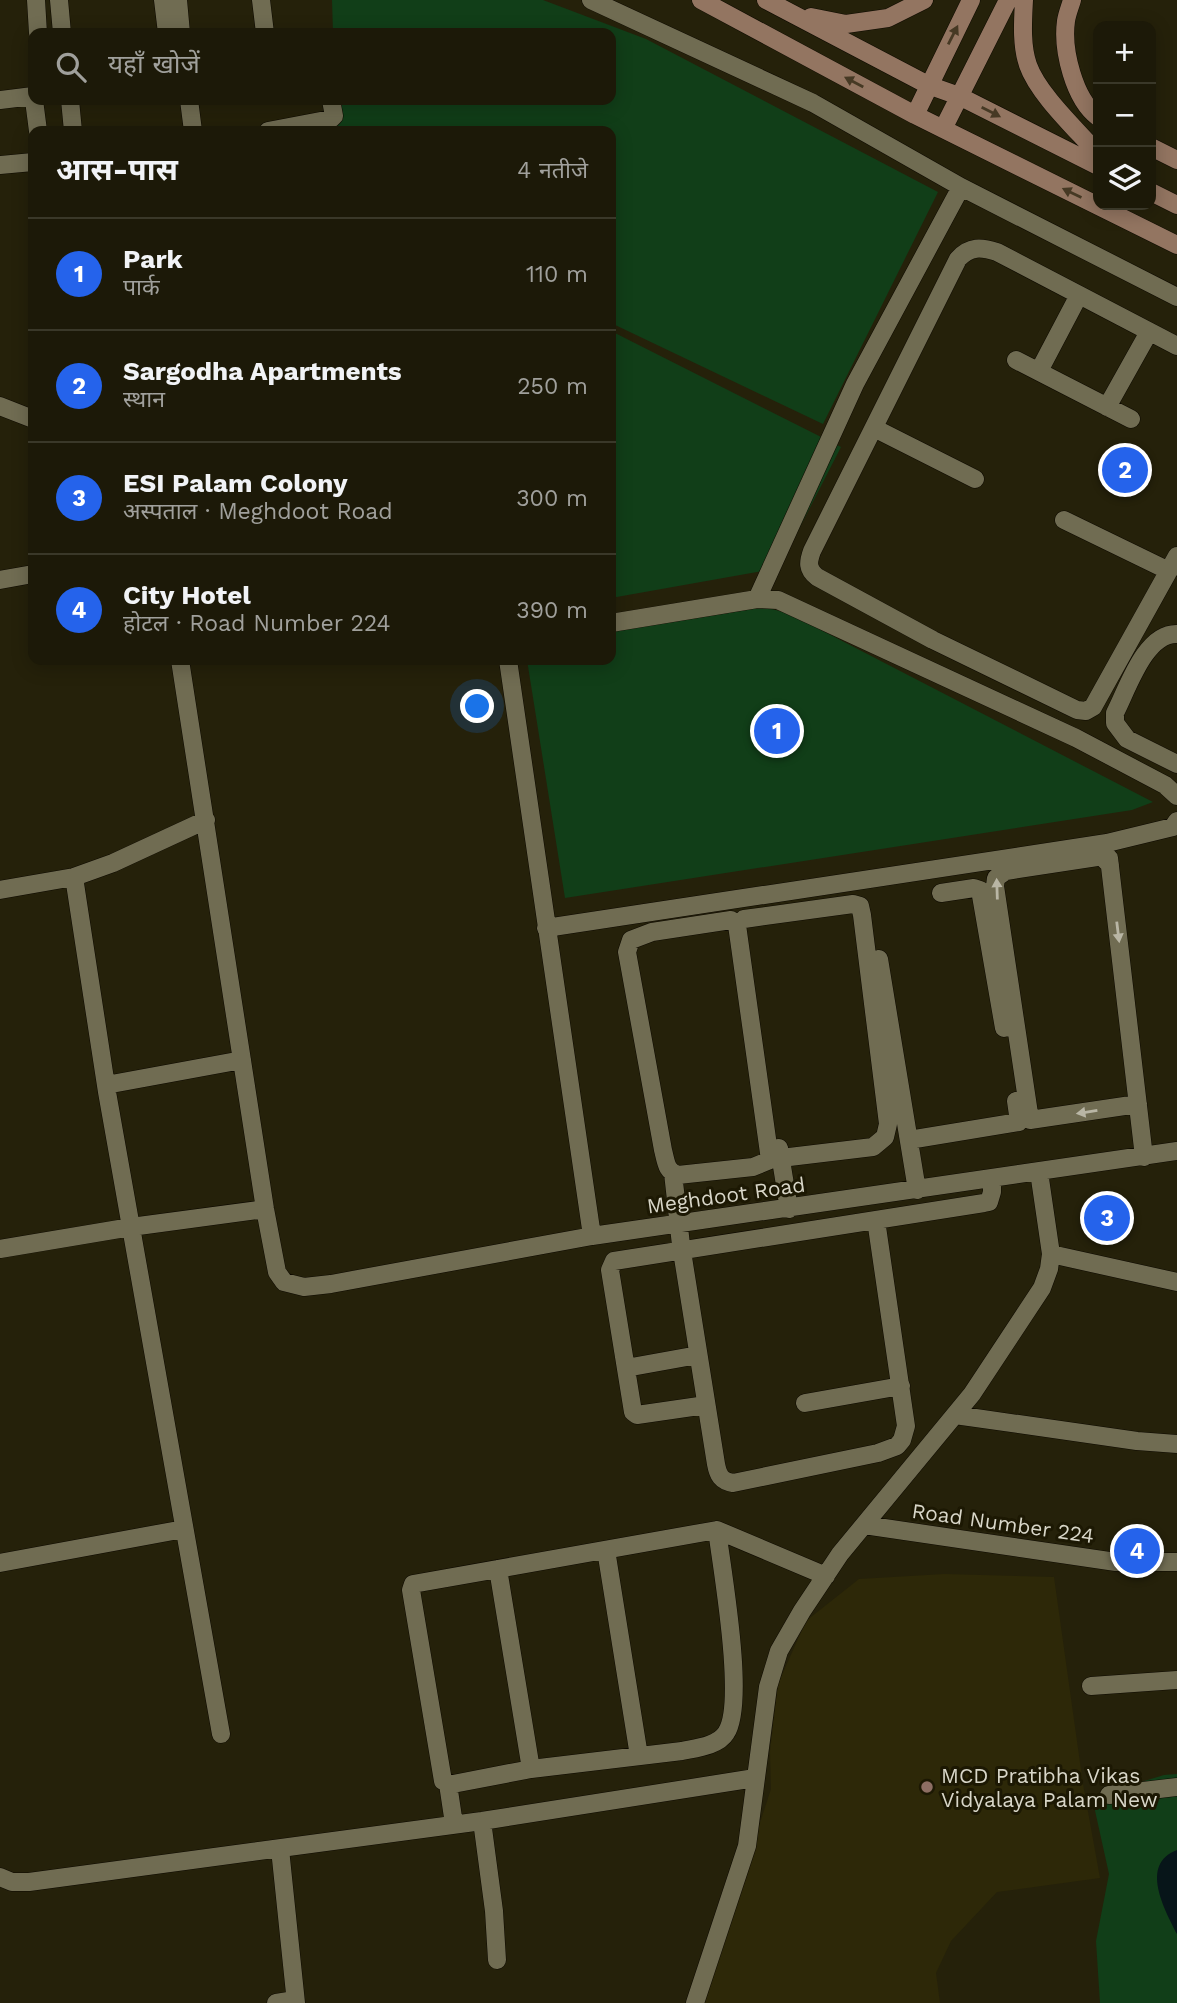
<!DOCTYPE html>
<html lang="hi">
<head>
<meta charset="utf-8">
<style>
  body { margin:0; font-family:"Work Sans","Noto Sans Devanagari",sans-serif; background:#252212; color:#f1f3f6 }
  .controls { position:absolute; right:21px; top:21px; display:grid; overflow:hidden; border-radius:14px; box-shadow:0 4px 18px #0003 }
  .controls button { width:63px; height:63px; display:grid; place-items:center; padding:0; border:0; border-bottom:2px solid #3a3829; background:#1c1908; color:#f1f3f6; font:35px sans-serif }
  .you { position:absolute; left:478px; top:707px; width:24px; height:24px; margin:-18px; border:5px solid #fff; border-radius:50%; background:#1a73e8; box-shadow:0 0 0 10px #1a73e833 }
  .badge { display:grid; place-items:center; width:46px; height:46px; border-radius:50%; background:#2563eb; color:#fff; font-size:23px; font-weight:700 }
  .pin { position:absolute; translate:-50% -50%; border:4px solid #fff; box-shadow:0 2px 7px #0006 }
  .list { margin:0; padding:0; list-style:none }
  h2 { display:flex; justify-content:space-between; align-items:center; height:91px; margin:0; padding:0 28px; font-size:30px }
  h2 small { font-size:23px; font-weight:400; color:#a0a09c }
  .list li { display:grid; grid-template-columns:46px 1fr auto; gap:21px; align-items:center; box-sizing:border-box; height:112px; padding:0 28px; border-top:2px solid #3a3829 }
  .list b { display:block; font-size:26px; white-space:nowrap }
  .list p { margin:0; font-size:23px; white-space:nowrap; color:#a0a09c }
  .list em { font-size:23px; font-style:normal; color:#a0a09c }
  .icon { flex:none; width:38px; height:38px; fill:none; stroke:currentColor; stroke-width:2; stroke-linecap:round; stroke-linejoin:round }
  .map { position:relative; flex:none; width:1177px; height:2003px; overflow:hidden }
  .search { position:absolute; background:#1c1908; box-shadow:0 4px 18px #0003; left:28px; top:28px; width:588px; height:77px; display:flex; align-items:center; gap:18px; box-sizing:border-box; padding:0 24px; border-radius:14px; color:#a0a09c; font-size:26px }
  .panel { position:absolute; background:#1c1908; box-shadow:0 4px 18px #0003; left:28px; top:126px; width:588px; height:539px; border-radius:14px }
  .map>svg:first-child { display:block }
  .built { fill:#2d2808 }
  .green { fill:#113e18 }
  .water { fill:#071519 }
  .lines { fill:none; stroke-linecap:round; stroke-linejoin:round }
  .street-casing { stroke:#0e0a00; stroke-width:19 }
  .secondary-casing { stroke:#0e0a00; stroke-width:19 }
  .street { stroke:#706c52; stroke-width:18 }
  .secondary { stroke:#937561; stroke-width:18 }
  .oneway { fill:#463924 }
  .oneway2 { fill:#b9b6a5 }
  .education-dot { fill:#8d6e63; stroke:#1c1803; stroke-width:2.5 }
  .labels { text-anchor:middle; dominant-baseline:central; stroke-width:6; stroke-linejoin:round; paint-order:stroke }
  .street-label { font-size:21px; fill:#d8d6c8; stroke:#1c1803 }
  .poi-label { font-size:21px; fill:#d8d6c8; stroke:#1c1803; text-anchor:start }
</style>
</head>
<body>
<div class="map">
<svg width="1177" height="2003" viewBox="0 0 1177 2003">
  <rect width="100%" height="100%" fill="#25210a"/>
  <path class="built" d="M 944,1574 L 1054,1577 L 1083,1784 L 1100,1878 L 997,1892 L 951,1941 L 936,1973 L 940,2003 L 701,2003 L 771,1789 L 770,1751 L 778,1684 L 806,1621 L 859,1579 Z"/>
  <path class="green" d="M 332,0 L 543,0 L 646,39 L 938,192 L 823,424 L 611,323 L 611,131 L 294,131 L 337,124 L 336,100 L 611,100 L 611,33 L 333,33 Z
    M 611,331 L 841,447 L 779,568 L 611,598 Z
    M 765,607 L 790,614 L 1153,802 L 1132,810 L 565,898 L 527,660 L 611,660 L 611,632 Z
    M 1177,1774 L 1177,2003 L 1100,2003 L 1096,1941 L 1109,1874 L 1092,1797 L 1164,1775 Z"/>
  <path class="water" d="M 1177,1850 L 1177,1934 C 1165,1910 1139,1864 1177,1850 Z"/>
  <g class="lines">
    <defs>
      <path id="street" d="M 36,0 L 38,33
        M 59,0 L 62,33
        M 163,0 L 167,33
        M 178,0 L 181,33
        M 261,0 L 265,33
        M 591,0 L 813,103 L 961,187
        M 0,100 L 33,96
        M 34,100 L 38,131
        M 70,100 L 73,131
        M 189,100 L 193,131
        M 268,131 L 331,119 L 334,116 L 331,100
        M 0,165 L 33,162
        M 1177,346 L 997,252 C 981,247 970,246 958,259 L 812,551 C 808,562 807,569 817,577 L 933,640 L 1077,710 L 1086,711 L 1093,707 L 1177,556
        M 1016,360 L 1131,419
        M 1039,371 L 1079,295
        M 0,406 L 33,419
        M 1107,407 L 1149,332
        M 874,428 L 975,479
        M 1064,520 L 1169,571
        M 0,580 L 33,574
        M 757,599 L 855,384 L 961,187 L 1177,297
        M 611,623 L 757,599 L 778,600 L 1076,738 L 1165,785 L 1177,796
        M 1177,634 C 1145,633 1128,688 1115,713 L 1115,723 L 1127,739 L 1177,764
        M 180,660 L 265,1209 L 277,1272 L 284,1282 L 304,1287 L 331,1284 L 592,1236 L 1177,1151
        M 508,660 L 592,1236
        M 1109,858 L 1144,1157
        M 1110,865 L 1102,857 L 1097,857 L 1006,871 L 996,878 L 995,886 L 1030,1120 L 1138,1104
        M 74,877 L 107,1092 L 221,1734
        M 0,890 L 74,877 L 113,863 L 206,820
        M 941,893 L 974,888 L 980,890 L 1004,1028
        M 744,919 L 853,904 L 860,906 L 862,915 L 888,1124 L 885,1137 L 873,1147 L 781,1158
        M 731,920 L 737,925 L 770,1160 L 753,1167 L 678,1175 C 666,1172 666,1161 663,1150 L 627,952 L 631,940 L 652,932 Z
        M 546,928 L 1107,843 L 1173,827 L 1177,821
        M 879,959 L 917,1190
        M 106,1085 L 242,1060
        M 909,1140 L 1019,1122 L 1016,1101
        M 779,1148 L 789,1209
        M 673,1173 L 681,1245 L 716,1464 C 718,1475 721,1481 733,1483 L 878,1453 L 897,1446 L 902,1440 L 906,1426 L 876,1220
        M 0,1249 L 131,1227 L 265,1209
        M 1051,1254 L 1177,1282
        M 626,1368 L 698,1355
        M 805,1403 L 901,1386
        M 706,1405 L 637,1415 L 633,1412 L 610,1270 L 614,1261 L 984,1203 L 989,1202 L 992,1192 L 992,1179
        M 955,1415 L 1137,1441 L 1177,1444
        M 864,1525 L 1116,1562 L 1177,1562
        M 717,1530 C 722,1570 746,1704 726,1733 C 718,1746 696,1748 682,1751 L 531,1769 L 453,1784 L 443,1781 L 411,1590 L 413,1584 L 717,1530 L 826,1576
        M 606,1550 L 639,1756
        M 0,1563 L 184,1529
        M 498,1569 L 531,1769
        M 1091,1686 L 1177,1680
        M 448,1784 L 454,1824
        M 1109,1795 L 1177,1787
        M 482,1821 L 494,1911 L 497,1960
        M 280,1849 L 296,2003
        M 0,1877 L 12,1882 L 29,1882 L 482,1821 L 755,1778
        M 276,2003 L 295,2000
        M 695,2003 L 747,1846 L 768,1687 L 779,1651 L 802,1611 L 840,1554 L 972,1394 L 1042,1288 L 1049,1269 L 1051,1254 L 1039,1172"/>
      <path id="secondary" d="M 701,0 L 915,115 L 1177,245
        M 766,0 L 928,85 L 959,96 L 1098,166
        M 1024,0 C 1023,20 1021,45 1028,65 C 1038,94 1077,130 1098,154
        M 1072,0 C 1070,7 1067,14 1066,21 C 1062,50 1074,99 1098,117
        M 811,17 L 846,24 L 888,18 L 924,0
        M 915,115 L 971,0
        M 943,129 L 1008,0
        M 1151,147 L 1177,160
        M 1151,192 L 1177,205"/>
    </defs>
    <use href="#street" class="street-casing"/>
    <use href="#secondary" class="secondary-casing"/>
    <use href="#street" class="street"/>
    <use href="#secondary" class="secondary"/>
  </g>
  <defs><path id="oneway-solid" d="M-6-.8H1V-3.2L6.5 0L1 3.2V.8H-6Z" transform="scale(1.75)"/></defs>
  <g class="oneway">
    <use href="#oneway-solid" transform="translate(953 35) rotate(-63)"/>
    <use href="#oneway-solid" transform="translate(854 82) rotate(-152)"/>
    <use href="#oneway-solid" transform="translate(991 112) rotate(27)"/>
    <use href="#oneway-solid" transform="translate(1072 193) rotate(-154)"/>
  </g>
  <g class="oneway2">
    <use href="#oneway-solid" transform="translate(997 889) rotate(-92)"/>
    <use href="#oneway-solid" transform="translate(1118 932) rotate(83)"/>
    <use href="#oneway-solid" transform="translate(1087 1112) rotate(171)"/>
  </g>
  <circle class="education-dot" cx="927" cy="1787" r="7"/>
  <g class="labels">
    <g class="street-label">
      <text transform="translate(726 1195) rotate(-8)">Meghdoot Road</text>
      <text transform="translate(1003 1523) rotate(8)">Road Number 224</text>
    </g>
    <g class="poi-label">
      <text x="941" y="1775">MCD Pratibha Vikas<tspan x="941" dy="24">Vidyalaya Palam New</tspan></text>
    </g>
  </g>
</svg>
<div class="controls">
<button>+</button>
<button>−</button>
<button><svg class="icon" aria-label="layers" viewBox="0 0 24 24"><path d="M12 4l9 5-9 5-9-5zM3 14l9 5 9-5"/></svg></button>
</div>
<div class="you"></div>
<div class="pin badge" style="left:777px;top:731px">1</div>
<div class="pin badge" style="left:1125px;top:470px">2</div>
<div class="pin badge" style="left:1107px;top:1218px">3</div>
<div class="pin badge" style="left:1137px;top:1551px">4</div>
<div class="search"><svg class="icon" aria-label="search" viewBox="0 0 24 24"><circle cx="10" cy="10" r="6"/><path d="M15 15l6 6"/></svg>यहाँ खोजें</div>
<section class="panel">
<h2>आस-पास<small>4 नतीजे</small></h2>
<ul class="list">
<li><span class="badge">1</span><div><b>Park</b><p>पार्क</p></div><em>110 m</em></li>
<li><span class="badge">2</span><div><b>Sargodha Apartments</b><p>स्थान</p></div><em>250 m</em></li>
<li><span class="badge">3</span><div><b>ESI Palam Colony</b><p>अस्पताल · Meghdoot Road</p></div><em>300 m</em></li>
<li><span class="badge">4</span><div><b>City Hotel</b><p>होटल · Road Number 224</p></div><em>390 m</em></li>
</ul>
</section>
</div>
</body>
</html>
